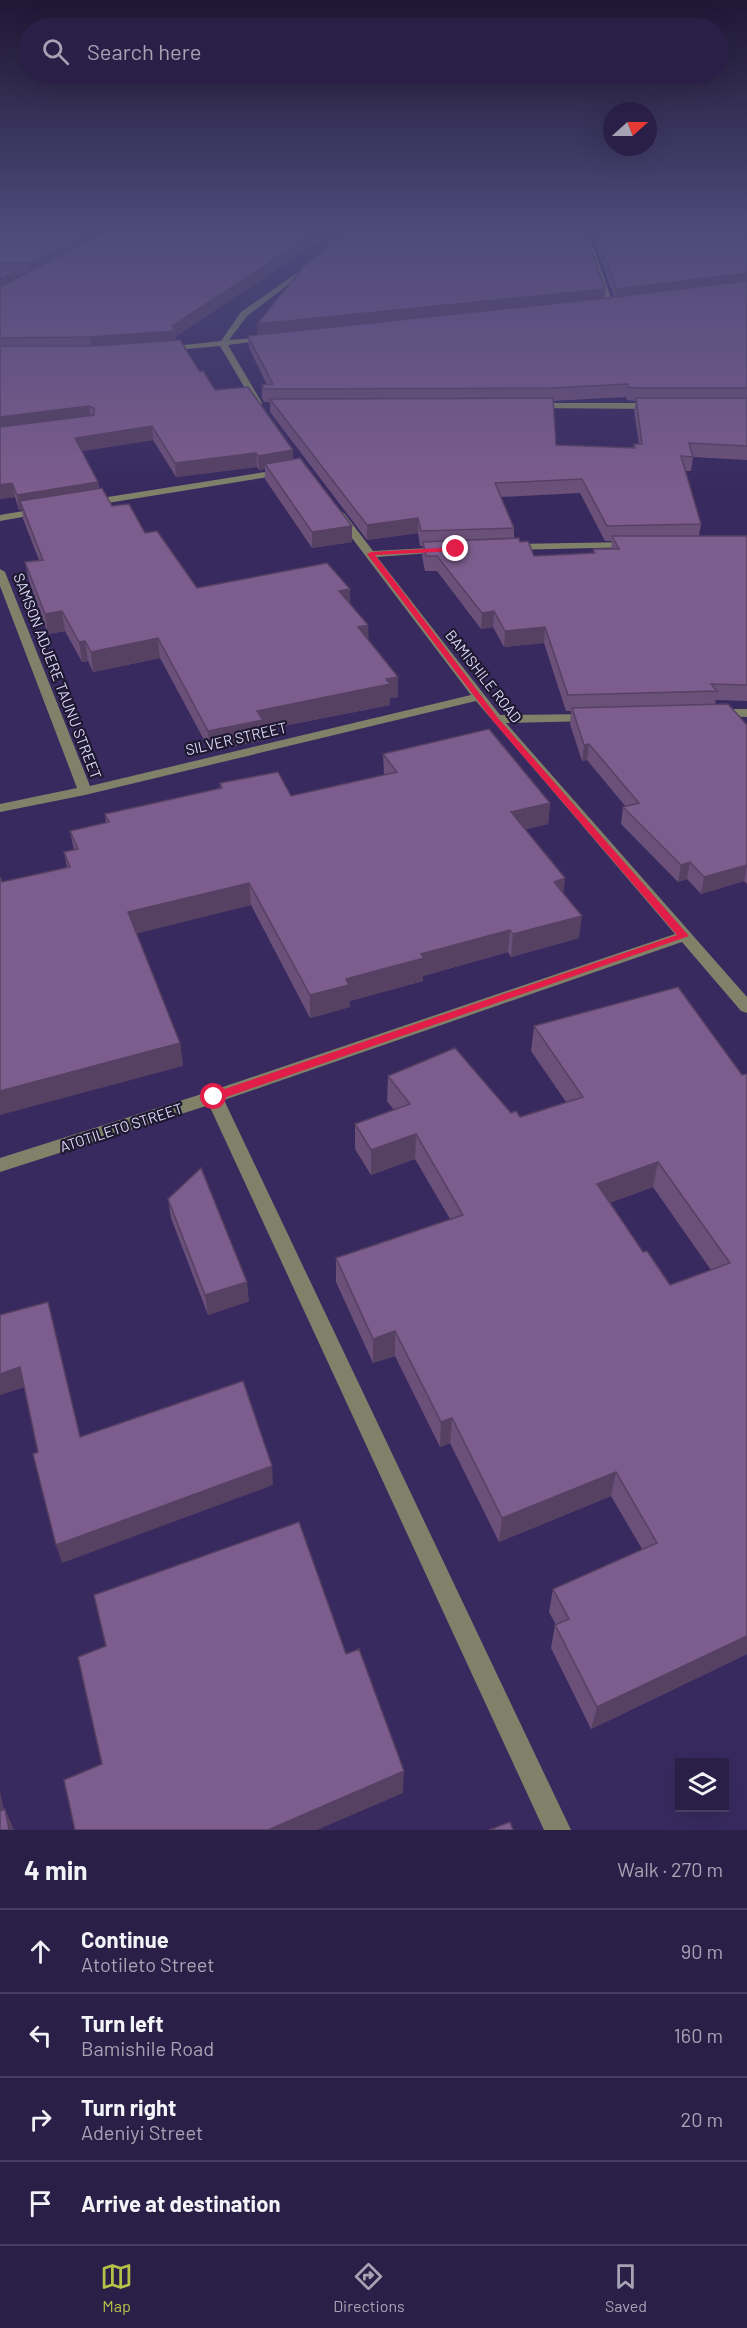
<!DOCTYPE html>
<html lang="en">
<head>
<meta charset="utf-8">
<style>
  body { margin:0; font-family:Barlow,sans-serif; background:#32284e; color:#f1f3f6 }
  .controls { position:absolute; right:18px; bottom:18px; display:grid; overflow:hidden; border-radius:0px; box-shadow:0 6px 24px #0002 }
  .controls button { width:54px; height:54px; display:grid; place-items:center; padding:0; border:0; border-bottom:2px solid #463e60; background:#2a2047; color:#f1f3f6; font:30px sans-serif }
  .compass { position:absolute; left:603px; top:102px; width:54px; height:54px; border-radius:50%; background:#2a2047; box-shadow:0 6px 24px #0002; rotate:69deg }
  .stop { position:absolute; width:18px; height:18px; margin:-14px; border:4px solid #e11d48; border-radius:50%; background:#fff }
  .stop.end { background:#e11d48; border-color:#fff; box-shadow:0 2px 6px #0008 }
  .list { margin:0; padding:0; list-style:none }
  h2 { display:flex; justify-content:space-between; align-items:center; height:78px; margin:0; padding:0 24px; font-size:26px }
  h2 small { font-size:20px; font-weight:400; color:#a5a3b4 }
  .list li { display:grid; grid-template-columns:39px 1fr auto; gap:18px; align-items:center; box-sizing:border-box; height:84px; padding:0 24px; border-top:2px solid #463e60 }
  .list b { display:block; font-size:22px; white-space:nowrap }
  .list p { margin:0; font-size:20px; white-space:nowrap; color:#a5a3b4 }
  .list em { font-size:20px; font-style:normal; color:#a5a3b4 }
  .icon { flex:none; width:33px; height:33px; fill:none; stroke:currentColor; stroke-width:2; stroke-linecap:round; stroke-linejoin:round }
  .map { position:relative; flex:none; width:747px; height:1830px; overflow:hidden }
  .search { position:absolute; background:#2a2047; box-shadow:0 6px 24px #0002; left:18px; right:18px; top:18px; height:66px; display:flex; align-items:center; gap:15px; box-sizing:border-box; padding:0 21px; border-radius:33px; color:#a5a3b4; font-size:22px }
  .sheet { height:414px; background:#2a2047 }
  nav { display:flex; justify-content:space-around; align-items:center; box-sizing:border-box; height:84px; border-top:2px solid #463e60; background:#2a2047; font-size:16px; color:#a5a3b4 }
  nav a { display:grid; justify-items:center; gap:3px }
  nav .on { color:#b8c147 }
  .map>svg:first-child { display:block }
  .lines { fill:none; stroke-linecap:round; stroke-linejoin:round }
  .minor { fill:#7f8269; fill-rule:evenodd }
  .wall { fill:#6b5079; fill-rule:evenodd }
  .shaded-wall { fill:#574163 }
  .building { fill:#7c5d8d; stroke:#574163; stroke-width:1.5; fill-rule:evenodd }
  .route { fill:#e11d48 }
  .labels { text-anchor:middle; dominant-baseline:central; stroke-width:4.5; stroke-linejoin:round; paint-order:stroke }
  .street-label { font-size:15px; fill:#ddd7f9; stroke:#1e1930 }
</style>
</head>
<body>
<div class="map">
<svg width="747" height="1830" viewBox="0 0 747 1830">
  <rect width="100%" height="100%" fill="#382a5f"/>
  <g class="lines">
    <path class="minor" d="M 582,232 L 588,232 L 614,306 L 607,304 Z
      M 311,263 L 313,266 L 247,316 L 229,340 L 269,337 L 273,339 L 228,345 L 262,403 L 261,405 L 255,405 L 220,346 L 165,351 L 161,349 L 165,347 L 221,341 L 241,312 Z
      M 533,403 L 653,403 L 657,406 L 653,409 L 530,408 L 530,404 Z
      M 284,469 L 289,472 L 287,474 L 89,506 L 84,503 L 89,500 Z
      M 41,508 L 46,511 L 45,513 L 0,521 L 0,515 Z
      M 340,512 L 344,513 L 373,551 L 447,547 L 447,551 L 443,552 L 377,557 L 500,715 L 595,714 L 597,717 L 591,721 L 506,723 L 747,997 L 747,1013 L 741,1011 L 682,942 L 224,1100 L 571,1830 L 544,1830 L 209,1105 L 0,1172 L 0,1158 L 208,1092 L 675,934 L 476,701 L 85,795 L 0,812 L 0,804 L 77,788 L 0,586 L 0,569 L 5,572 L 90,786 L 471,695 L 336,517 L 335,515 Z
      M 631,542 L 636,545 L 635,547 L 512,550 L 507,547 L 512,544 Z
      M 717,709 L 747,709 L 747,717 L 713,716 L 711,713 Z"/>
  </g>
  <path class="wall" d="M 0,232 L 348,232 L 328,247 L 329,234 L 175,337 L 176,340 L 215,390 L 293,450 L 293,459 L 352,542 L 312,548 L 265,479 L 265,469 L 259,470 L 257,467 L 176,477 L 153,440 L 82,451 L 98,482 L 99,489 L 112,506 L 145,533 L 197,588 L 350,604 L 368,640 L 398,677 L 398,697 L 390,698 L 390,705 L 263,730 L 264,740 L 210,751 L 160,658 L 93,672 L 88,661 L 82,662 L 65,631 L 48,634 L 29,581 L 25,562 L 39,560 L 23,519 L 22,509 L 19,510 L 15,497 L 0,499 ZM 15,275 L 24,275 L 16,279 Z
    M 591,232 L 747,232 L 747,460 L 693,457 L 691,471 L 685,471 L 701,524 L 699,536 L 747,536 L 747,701 L 716,700 L 715,704 L 747,725 L 747,884 L 744,881 L 701,894 L 687,879 L 678,882 L 621,824 L 623,807 L 626,807 L 587,760 L 582,761 L 570,724 L 571,711 L 566,711 L 544,643 L 504,647 L 493,627 L 481,629 L 437,571 L 425,571 L 422,556 L 423,546 L 420,546 L 418,533 L 367,540 L 270,412 L 270,402 L 264,402 L 262,398 L 262,385 L 267,385 L 249,348 L 248,336 L 605,289 L 604,299 L 614,297 ZM 626,397 L 627,400 L 636,401 L 634,411 L 639,444 L 634,444 L 633,448 L 556,445 L 553,401 ZM 580,493 L 605,541 L 612,541 L 611,549 L 593,549 L 593,554 L 534,556 L 520,542 L 514,538 L 514,528 L 501,497 Z
    M 383,754 L 550,803 L 548,824 L 526,829 L 564,893 L 579,938 L 511,957 L 508,952 L 423,976 L 423,981 L 350,1001 L 350,1007 L 310,1018 L 251,905 L 136,933 L 180,1043 L 183,1066 L 2,882 L 67,867 L 64,852 L 74,850 L 70,831 L 106,823 L 105,814 L 220,788 L 220,783 L 291,796 L 384,775 Z
    M 534,1026 L 742,1075 L 747,1654 L 591,1729 L 551,1648 L 555,1625 L 556,1625 L 549,1612 L 553,1589 L 642,1549 L 611,1496 L 499,1542 L 450,1443 L 440,1447 L 395,1356 L 373,1363 L 336,1282 L 336,1258 L 450,1219 L 415,1159 L 371,1175 L 355,1149 L 355,1124 L 394,1110 L 387,1101 L 388,1076 L 511,1113 L 520,1117 L 566,1102 L 531,1051 ZM 653,1187 L 711,1270 L 670,1285 L 643,1252 L 609,1203 Z
    M 168,1199 L 249,1301 L 208,1315 L 171,1218 Z"/>
  <path class="shaded-wall" d="M 89,232 L 110,232 L 31,275 L 30,263 Z
    M 315,232 L 332,232 L 175,337 L 176,343 L 92,350 L 90,337 L 172,326 Z
    M 332,232 L 348,232 L 328,247 L 327,236 Z
    M 15,272 L 16,283 L 0,291 L 0,279 Z
    M 747,273 L 747,284 L 615,301 L 617,289 Z
    M 605,289 L 604,301 L 258,337 L 257,324 Z
    M 89,406 L 91,420 L 0,431 L 0,417 Z
    M 152,426 L 153,440 L 77,452 L 75,438 Z
    M 293,450 L 293,464 L 265,464 L 265,469 L 259,470 L 258,456 Z
    M 256,453 L 257,467 L 176,477 L 175,463 Z
    M 98,482 L 100,496 L 20,501 L 22,509 L 19,510 L 17,495 Z
    M 12,483 L 15,497 L 0,499 L 0,485 Z
    M 418,518 L 418,533 L 367,540 L 367,525 Z
    M 352,526 L 352,542 L 312,548 L 312,532 Z
    M 350,589 L 350,608 L 339,591 Z
    M 62,611 L 65,631 L 48,634 L 45,614 Z
    M 494,611 L 493,627 L 481,629 L 482,613 Z
    M 368,625 L 369,644 L 358,627 Z
    M 545,627 L 544,643 L 504,647 L 505,631 Z
    M 158,638 L 160,658 L 93,672 L 91,652 Z
    M 85,641 L 88,661 L 82,662 L 79,642 Z
    M 398,677 L 398,697 L 390,698 L 390,705 L 263,730 L 264,740 L 210,751 L 208,731 L 257,711 Z
    M 589,744 L 587,760 L 582,761 L 584,745 Z
    M 550,803 L 548,824 L 510,833 L 511,812 Z
    M 690,862 L 687,879 L 678,882 L 681,865 Z
    M 747,865 L 744,881 L 701,894 L 704,877 Z
    M 565,878 L 563,900 L 554,882 Z
    M 249,883 L 251,905 L 131,935 L 128,912 Z
    M 582,916 L 579,938 L 511,957 L 513,934 Z
    M 510,930 L 508,952 L 423,976 L 423,981 L 350,1001 L 350,1007 L 310,1018 L 310,995 L 346,979 L 421,954 Z
    M 180,1043 L 183,1066 L 0,1115 L 0,1091 Z
    M 416,1134 L 415,1159 L 371,1175 L 371,1150 Z
    M 658,1162 L 653,1187 L 593,1209 L 597,1184 Z
    M 247,1282 L 249,1301 L 208,1315 L 205,1295 Z
    M 395,1331 L 395,1356 L 373,1363 L 373,1339 Z
    M 20,1367 L 25,1387 L 0,1395 L 0,1374 Z
    M 452,1418 L 450,1443 L 440,1447 L 441,1422 Z
    M 272,1466 L 273,1485 L 62,1563 L 56,1545 Z
    M 616,1472 L 611,1496 L 499,1542 L 502,1518 Z
    M 747,1636 L 747,1654 L 591,1729 L 597,1707 Z
    M 404,1771 L 403,1793 L 317,1830 L 268,1830 Z
    M 0,1791 L 8,1830 L 0,1815 Z
    M 5,1809 L 14,1830 L 9,1830 Z"/>
  <path class="building" d="M 0,232 L 89,232 L 30,263 L 0,263 Z
    M 106,232 L 315,232 L 172,326 L 175,331 L 90,337 L 0,338 L 0,287 Z
    M 348,232 L 585,232 L 605,289 L 257,324 L 304,266 Z
    M 596,232 L 747,232 L 747,273 L 617,289 Z
    M 0,270 L 15,272 L 0,279 Z
    M 747,281 L 747,388 L 634,388 L 628,387 L 628,384 L 552,388 L 264,389 L 262,385 L 273,384 L 248,336 L 606,298 Z
    M 180,340 L 200,372 L 203,371 L 215,390 L 248,387 L 293,450 L 258,456 L 256,453 L 175,463 L 152,426 L 75,438 L 98,482 L 17,495 L 12,483 L 0,485 L 0,427 L 94,415 L 94,408 L 89,406 L 0,417 L 0,346 L 91,346 Z
    M 553,398 L 556,445 L 635,448 L 634,444 L 642,444 L 636,398 L 747,398 L 747,446 L 689,443 L 693,457 L 681,456 L 701,524 L 607,526 L 582,479 L 495,483 L 514,528 L 421,531 L 418,518 L 367,525 L 270,399 Z
    M 300,458 L 352,526 L 312,532 L 265,464 Z
    M 102,488 L 112,506 L 129,504 L 145,533 L 157,531 L 197,588 L 327,563 L 350,589 L 339,591 L 368,625 L 358,627 L 398,677 L 386,679 L 390,684 L 257,711 L 263,720 L 208,731 L 158,638 L 91,652 L 85,641 L 79,642 L 62,611 L 45,614 L 25,562 L 43,560 L 20,501 Z
    M 612,536 L 747,536 L 747,685 L 711,684 L 717,691 L 568,695 L 545,627 L 505,631 L 494,611 L 482,613 L 437,556 L 426,556 L 423,542 L 519,538 L 520,542 L 528,541 L 534,556 L 595,553 L 593,549 L 619,549 Z
    M 728,704 L 747,725 L 747,865 L 704,877 L 690,862 L 681,865 L 623,807 L 639,803 L 589,744 L 584,745 L 572,708 Z
    M 489,729 L 550,803 L 511,812 L 565,878 L 554,882 L 582,916 L 513,934 L 510,930 L 421,954 L 424,958 L 346,979 L 349,985 L 310,995 L 249,883 L 128,912 L 180,1043 L 0,1091 L 0,877 L 2,882 L 70,867 L 64,852 L 78,849 L 70,831 L 109,822 L 105,814 L 222,788 L 220,783 L 278,772 L 291,796 L 397,772 L 383,754 Z
    M 678,987 L 742,1075 L 747,1074 L 747,1636 L 597,1707 L 555,1625 L 569,1619 L 553,1589 L 657,1543 L 616,1472 L 502,1518 L 452,1418 L 441,1422 L 395,1331 L 373,1339 L 336,1258 L 463,1215 L 416,1134 L 371,1150 L 355,1124 L 410,1104 L 388,1076 L 455,1048 L 511,1113 L 516,1111 L 520,1117 L 583,1097 L 534,1026 ZM 658,1162 L 730,1263 L 670,1285 L 647,1251 L 643,1252 L 597,1184 Z
    M 201,1168 L 247,1282 L 205,1295 L 168,1199 Z
    M 48,1302 L 80,1437 L 243,1381 L 272,1466 L 56,1545 L 33,1454 L 38,1452 L 20,1367 L 0,1374 L 0,1315 Z
    M 299,1522 L 346,1654 L 359,1649 L 404,1771 L 268,1830 L 75,1830 L 64,1780 L 102,1764 L 78,1657 L 106,1646 L 94,1595 Z
    M 5,1809 L 9,1830 L 0,1830 L 0,1811 Z
    M 510,1822 L 513,1830 L 489,1830 Z"/>
  <linearGradient id="sky" x2="0" y2="1"><stop stop-color="#1f1734"/><stop offset="0.47" stop-color="#4d4a7a"/><stop offset="1" stop-color="#4d4a7a" stop-opacity="0"/></linearGradient>
  <rect width="747" height="489" fill="url(#sky)"/>
  <path class="route" d="M 459,547 L 456,551 L 375,555 L 498,718 L 689,936 L 218,1100 L 210,1100 L 210,1094 L 677,935 L 493,721 L 367,554 L 371,552 Z"/>
  <g class="labels">
    <g class="street-label">
      <text transform="translate(58 676) rotate(69)">SAMSON ADJERE TAUNU STREET</text>
      <text transform="translate(484 676) rotate(52)">BAMISHILE ROAD</text>
      <text transform="translate(236 738) rotate(-13)">SILVER STREET</text>
      <text transform="translate(121 1127) rotate(-18)">ATOTILETO STREET</text>
    </g>
  </g>
</svg>
<div class="controls">
<button><svg class="icon" aria-label="layers" viewBox="0 0 24 24"><path d="M12 4l9 5-9 5-9-5zM3 14l9 5 9-5"/></svg></button>
</div>
<svg class="compass" viewBox="-18 -18 36 36"><path d="M0-13l5 13h-10z" fill="#e53935"/><path d="M0 13l5-13h-10z" fill="#a5a3b4"/></svg>
<div class="stop" style="left:214px;top:1097px"></div>
<div class="stop end" style="left:456px;top:549px"></div>
<div class="search"><svg class="icon" aria-label="search" viewBox="0 0 24 24"><circle cx="10" cy="10" r="6"/><path d="M15 15l6 6"/></svg>Search here</div>
</div>
<section class="sheet">
<h2>4 min<small>Walk · 270 m</small></h2>
<ul class="list">
<li><svg class="icon" aria-label="ahead" viewBox="0 0 24 24"><path d="M12 20V5M6 11l6-6 6 6"/></svg><div><b>Continue</b><p>Atotileto Street</p></div><em>90 m</em></li>
<li><svg class="icon" aria-label="left" viewBox="0 0 24 24"><path d="M17 20v-9H6M10 6l-5 5 5 5"/></svg><div><b>Turn left</b><p>Bamishile Road</p></div><em>160 m</em></li>
<li><svg class="icon" aria-label="right" viewBox="0 0 24 24"><path d="M7 20v-9h11M14 6l5 5-5 5"/></svg><div><b>Turn right</b><p>Adeniyi Street</p></div><em>20 m</em></li>
<li><svg class="icon" aria-label="arrive" viewBox="0 0 24 24"><path d="M6 21V4h12l-3 4 3 4H6"/></svg><div><b>Arrive at destination</b></div></li>
</ul>
</section>
<nav>
<a class="on"><svg class="icon" aria-label="map" viewBox="0 0 24 24"><path d="M3 6l6-2 6 2 6-2v14l-6 2-6-2-6 2zM9 4v14M15 6v14"/></svg>Map</a>
<a><svg class="icon" aria-label="directions" viewBox="0 0 24 24"><path d="M12 3l9 9-9 9-9-9zM9 14v-3h6M13 9l2 2-2 2"/></svg>Directions</a>
<a><svg class="icon" aria-label="saved" viewBox="0 0 24 24"><path d="M7 4h10v16l-5-4-5 4z"/></svg>Saved</a>
</nav>
</body>
</html>
